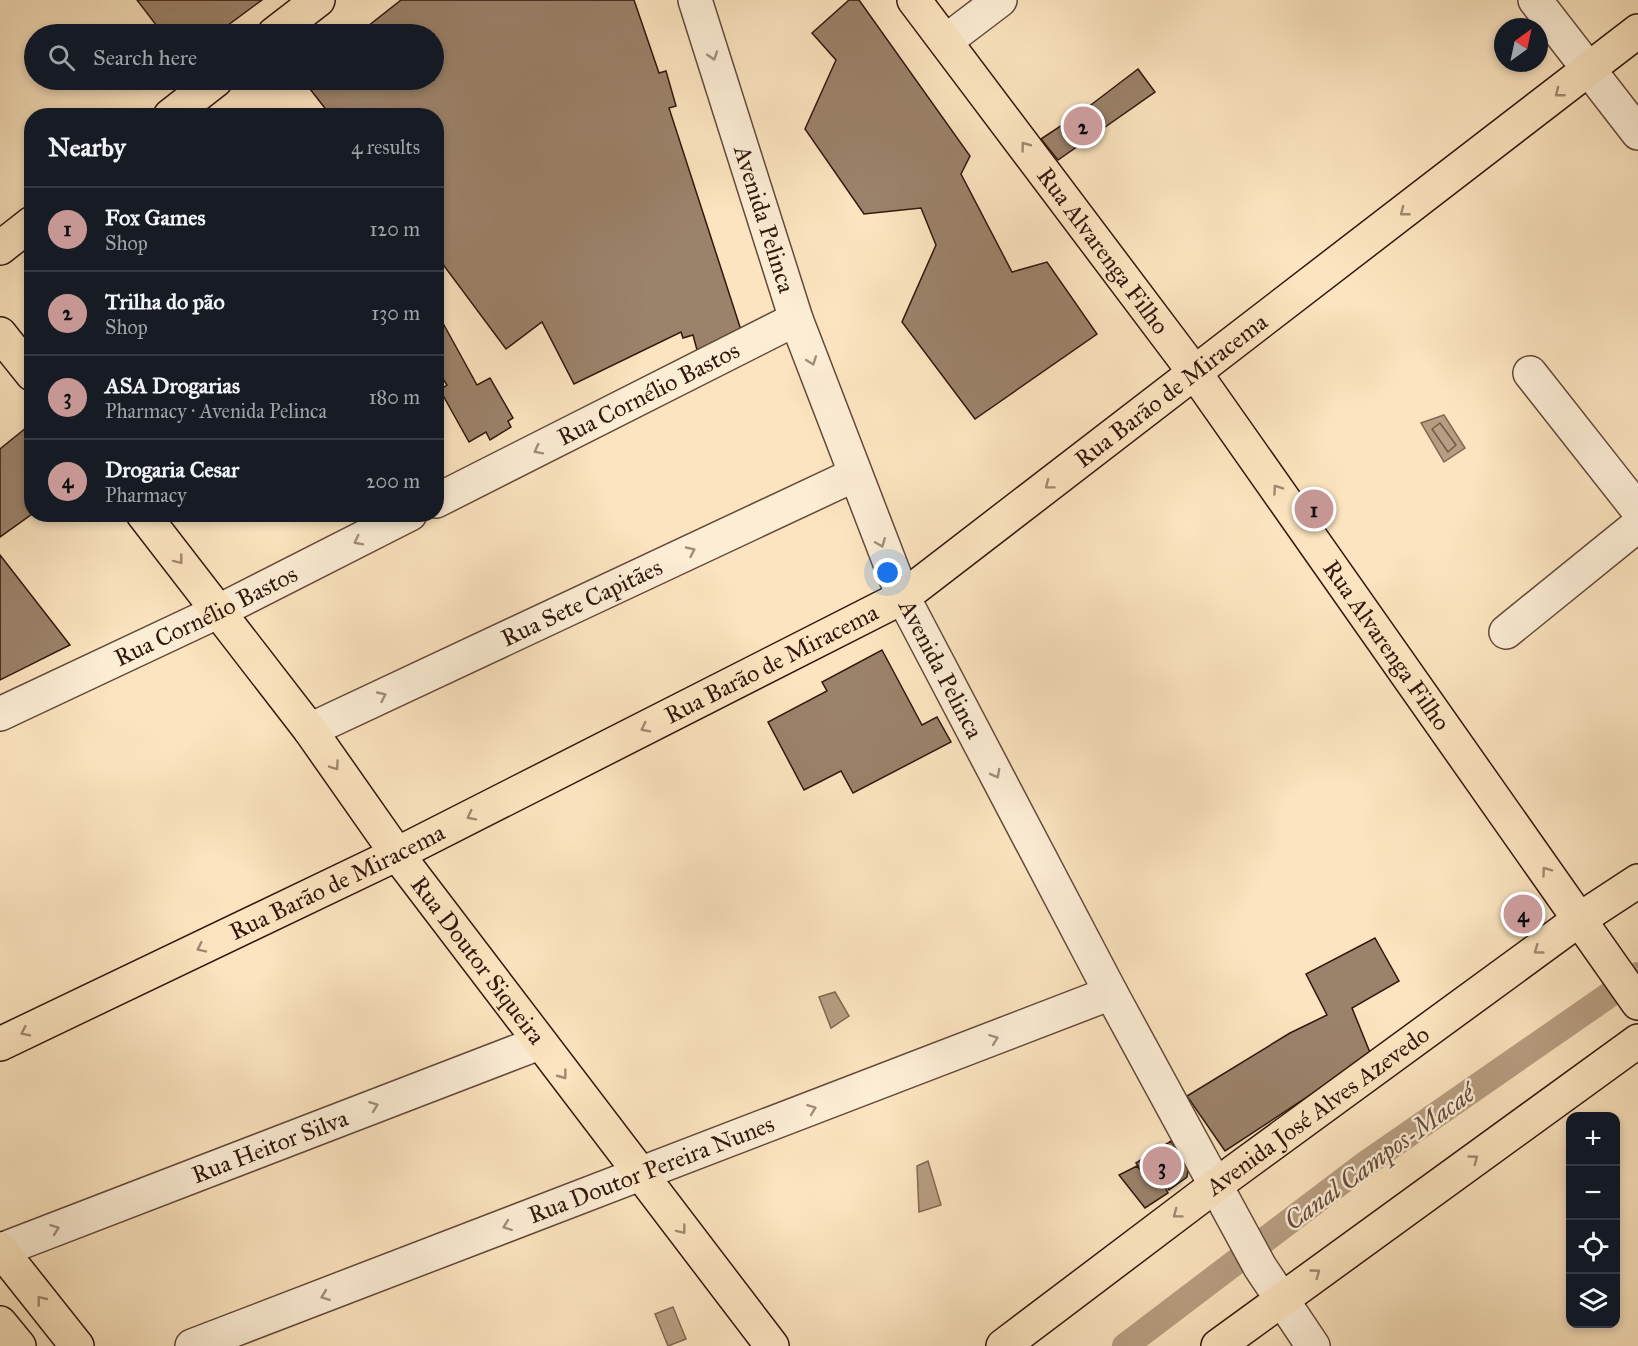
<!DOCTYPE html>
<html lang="en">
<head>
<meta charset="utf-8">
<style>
  body { margin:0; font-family:"IM FELL Great Primer",serif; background:#242831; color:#f1f3f6 }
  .controls { position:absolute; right:18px; bottom:18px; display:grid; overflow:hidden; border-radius:12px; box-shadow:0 3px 9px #0003 }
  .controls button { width:54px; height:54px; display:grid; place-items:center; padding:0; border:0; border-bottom:2px solid #363941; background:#171b24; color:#f1f3f6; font:30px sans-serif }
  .compass { position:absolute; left:1494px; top:18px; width:54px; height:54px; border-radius:50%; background:#171b24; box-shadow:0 3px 9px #0003; rotate:33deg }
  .you { position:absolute; left:888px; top:573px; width:21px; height:21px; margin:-15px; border:4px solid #fff; border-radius:50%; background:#1a73e8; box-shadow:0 0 0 9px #1a73e833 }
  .badge { display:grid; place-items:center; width:39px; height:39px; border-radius:50%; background:#c59692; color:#111; font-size:20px; font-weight:700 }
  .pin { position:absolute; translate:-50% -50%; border:3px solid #fff; box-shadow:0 2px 6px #0006 }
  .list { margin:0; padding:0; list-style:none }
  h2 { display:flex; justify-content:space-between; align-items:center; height:78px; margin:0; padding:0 24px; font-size:26px }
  h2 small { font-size:20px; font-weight:400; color:#9ea1a6 }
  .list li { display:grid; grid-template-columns:39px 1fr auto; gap:18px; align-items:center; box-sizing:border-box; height:84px; padding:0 24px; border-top:2px solid #363941 }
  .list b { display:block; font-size:22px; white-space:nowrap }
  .list p { margin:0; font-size:20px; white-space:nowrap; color:#9ea1a6 }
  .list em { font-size:20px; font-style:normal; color:#9ea1a6 }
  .icon { flex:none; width:33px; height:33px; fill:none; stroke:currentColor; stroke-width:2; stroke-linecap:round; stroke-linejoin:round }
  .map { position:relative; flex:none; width:1638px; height:1346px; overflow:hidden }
  .search { position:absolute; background:#171b24; box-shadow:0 3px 9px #0003; left:24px; top:24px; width:420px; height:66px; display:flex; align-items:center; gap:15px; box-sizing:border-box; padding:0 21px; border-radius:33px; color:#9ea1a6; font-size:22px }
  .panel { position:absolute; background:#171b24; box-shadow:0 3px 9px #0003; left:24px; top:108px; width:420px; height:414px; border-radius:24px }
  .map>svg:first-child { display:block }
  .water { fill:#b79e82; stroke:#826853; stroke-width:1.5 }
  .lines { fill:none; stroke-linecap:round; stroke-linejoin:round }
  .shore { stroke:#745a48; stroke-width:1.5 }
  .canal { stroke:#b79e82; stroke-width:26 }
  .building { fill:#9b826a; stroke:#32170d; stroke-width:1.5 }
  .minor-casing { stroke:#644a3a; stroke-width:36 }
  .major-casing { stroke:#32170d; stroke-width:36 }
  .minor { stroke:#fcedd5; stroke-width:33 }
  .major { stroke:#fbe4bf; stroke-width:33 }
  .oneway { stroke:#a18d7b }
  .oneway2 { stroke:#a1886f }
  .labels { text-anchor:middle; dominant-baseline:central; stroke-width:5; stroke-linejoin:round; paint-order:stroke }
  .street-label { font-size:24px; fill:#32170d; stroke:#fcedd5 }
  .water-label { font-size:26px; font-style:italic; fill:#674d3c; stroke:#fcedd5 }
</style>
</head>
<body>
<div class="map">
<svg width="1638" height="1346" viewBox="0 0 1638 1346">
  <rect width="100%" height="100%" fill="#fbe4bf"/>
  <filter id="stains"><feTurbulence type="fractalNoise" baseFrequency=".00333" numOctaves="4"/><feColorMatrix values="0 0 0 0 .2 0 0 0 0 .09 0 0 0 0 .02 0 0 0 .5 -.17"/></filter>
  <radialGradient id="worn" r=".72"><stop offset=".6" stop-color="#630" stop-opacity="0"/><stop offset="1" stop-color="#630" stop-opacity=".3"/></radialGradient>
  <path class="water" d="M 1444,415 L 1465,448 L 1444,462 L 1421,423 Z
    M 835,992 L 849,1016 L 831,1028 L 819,997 Z
    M 928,1161 L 941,1205 L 919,1212 L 917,1166 Z
    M 673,1307 L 686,1339 L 668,1346 L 655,1314 Z"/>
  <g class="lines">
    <path class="shore" d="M 1440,423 L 1456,445 L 1448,452 L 1432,429 Z"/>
    <path class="canal" d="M 1125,1346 L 1361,1167 L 1638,975"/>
  </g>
  <path class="building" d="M 137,0 L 262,0 L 216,34 L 163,34 Z
    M 401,0 L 634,0 L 659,73 L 666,71 L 676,106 L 669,108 L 741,330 L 697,350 L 693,335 L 683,338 L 681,332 L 574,384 L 542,322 L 506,349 L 436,255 L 436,116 L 331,116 L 303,80 L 434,80 L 434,34 L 358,34 Z
    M 849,0 L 859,0 L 970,156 L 961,174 L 1012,272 L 1047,262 L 1097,334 L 975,419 L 902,322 L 936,245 L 921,208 L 864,214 L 805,129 L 836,60 L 812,33 Z
    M 1138,69 L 1155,92 L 1058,160 L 1041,139 L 1079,114 Z
    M 444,325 L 477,385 L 490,378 L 513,418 L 508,421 L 511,427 L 490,440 L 486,432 L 469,442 L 440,390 L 447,385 L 436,368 L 436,328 Z
    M 32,423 L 32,514 L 0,537 L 0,449 Z
    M 0,555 L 70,645 L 0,680 Z
    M 882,650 L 922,725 L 937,717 L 951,742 L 853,793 L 841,771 L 804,790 L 768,722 L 827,691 L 822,682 Z
    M 1375,938 L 1399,981 L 1352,1008 L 1371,1055 L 1225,1151 L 1187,1096 L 1290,1033 L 1327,1015 L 1306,974 Z
    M 1171,1141 L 1188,1169 L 1187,1177 L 1169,1190 L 1158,1170 L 1145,1176 L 1136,1163 Z
    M 1137,1166 L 1146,1177 L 1158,1172 L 1168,1193 L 1145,1208 L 1119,1175 Z"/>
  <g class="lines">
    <defs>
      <g id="minor">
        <path id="s1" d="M 695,0 L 796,319 L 903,597 L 1111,993 L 1260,1267 L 1313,1346"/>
        <path d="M 1535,0 L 1638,133"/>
        <path d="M 946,41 L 1000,0"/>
        <path d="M 1530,373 L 1638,510"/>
        <path id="s2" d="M 436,501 L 796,319"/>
        <path d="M 1506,632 L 1638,525"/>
        <path id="s3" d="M 0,714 L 219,611 L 410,514"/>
        <path id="s4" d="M 310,730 L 854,475"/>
        <path id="s5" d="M 1,1250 L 539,1043"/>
        <path id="s6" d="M 192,1346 L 1111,993"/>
      </g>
      <g id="major">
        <path id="s7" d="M 914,0 L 1195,373 L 1638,1003"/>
        <path d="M 274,34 L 318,0"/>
        <path d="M 170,116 L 216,80"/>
        <path d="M 0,248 L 32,223"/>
        <path d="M 0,334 L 32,374"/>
        <path id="s8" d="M 143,514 L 310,730 L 397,854 L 772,1346"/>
        <path id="s9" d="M 0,1044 L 397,854 L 903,597 L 1638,31"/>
        <path d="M 0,1249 L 77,1346"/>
        <path d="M 0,1323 L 19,1346"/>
        <path id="s10" d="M 1003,1346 L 1216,1185 L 1580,919 L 1638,881"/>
        <path d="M 1218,1346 L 1638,1041"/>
      </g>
    </defs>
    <use href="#minor" class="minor-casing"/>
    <use href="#major" class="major-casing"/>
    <use href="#minor" class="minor"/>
    <use href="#major" class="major"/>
  </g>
  <defs><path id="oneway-chevron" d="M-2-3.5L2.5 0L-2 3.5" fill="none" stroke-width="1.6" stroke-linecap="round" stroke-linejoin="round" transform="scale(1.5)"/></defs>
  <g class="oneway">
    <use href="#oneway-chevron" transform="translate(713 56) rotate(72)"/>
    <use href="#oneway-chevron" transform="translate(812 361) rotate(70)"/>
    <use href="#oneway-chevron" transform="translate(538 450) rotate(153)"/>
    <use href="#oneway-chevron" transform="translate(358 541) rotate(153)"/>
    <use href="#oneway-chevron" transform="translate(881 543) rotate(68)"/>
    <use href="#oneway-chevron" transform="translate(691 551) rotate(-25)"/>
    <use href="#oneway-chevron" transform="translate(382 696) rotate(-25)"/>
    <use href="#oneway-chevron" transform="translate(996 774) rotate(62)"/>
    <use href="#oneway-chevron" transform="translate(994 1039) rotate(-21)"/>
    <use href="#oneway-chevron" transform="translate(374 1106) rotate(-21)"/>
    <use href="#oneway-chevron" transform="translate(812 1109) rotate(-21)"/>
    <use href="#oneway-chevron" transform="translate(507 1226) rotate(159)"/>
    <use href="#oneway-chevron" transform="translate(55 1229) rotate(-21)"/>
    <use href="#oneway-chevron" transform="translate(325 1296) rotate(159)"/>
  </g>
  <g class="oneway2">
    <use href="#oneway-chevron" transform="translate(1559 93) rotate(142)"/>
    <use href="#oneway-chevron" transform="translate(1025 146) rotate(-127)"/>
    <use href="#oneway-chevron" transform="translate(1404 212) rotate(142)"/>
    <use href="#oneway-chevron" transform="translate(1049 485) rotate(143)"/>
    <use href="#oneway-chevron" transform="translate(1277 489) rotate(-125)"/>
    <use href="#oneway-chevron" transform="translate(179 560) rotate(52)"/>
    <use href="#oneway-chevron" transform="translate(645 728) rotate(153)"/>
    <use href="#oneway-chevron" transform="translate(335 766) rotate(55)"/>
    <use href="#oneway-chevron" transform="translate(471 816) rotate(153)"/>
    <use href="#oneway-chevron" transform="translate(1546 871) rotate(-125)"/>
    <use href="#oneway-chevron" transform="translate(201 948) rotate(154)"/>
    <use href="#oneway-chevron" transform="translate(1538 950) rotate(144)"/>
    <use href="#oneway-chevron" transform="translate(25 1032) rotate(154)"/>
    <use href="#oneway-chevron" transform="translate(563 1075) rotate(53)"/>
    <use href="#oneway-chevron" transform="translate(1474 1159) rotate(-36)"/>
    <use href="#oneway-chevron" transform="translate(1177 1214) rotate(143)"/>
    <use href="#oneway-chevron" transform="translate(682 1230) rotate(52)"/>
    <use href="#oneway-chevron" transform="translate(1316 1273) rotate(-36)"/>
    <use href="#oneway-chevron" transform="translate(41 1300) rotate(-129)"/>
  </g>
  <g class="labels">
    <g class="street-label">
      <text stroke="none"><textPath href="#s1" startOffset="230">Avenida Pelinca</textPath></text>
      <text stroke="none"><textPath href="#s7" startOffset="314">Rua Alvarenga Filho</textPath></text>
      <text stroke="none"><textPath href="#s9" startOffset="1346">Rua Barão de Miracema</textPath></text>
      <text stroke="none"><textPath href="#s2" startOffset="238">Rua Cornélio Bastos</textPath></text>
      <text stroke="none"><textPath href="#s4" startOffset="300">Rua Sete Capitães</textPath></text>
      <text stroke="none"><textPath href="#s3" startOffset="228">Rua Cornélio Bastos</textPath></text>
      <text stroke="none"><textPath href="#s7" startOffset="800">Rua Alvarenga Filho</textPath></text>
      <text stroke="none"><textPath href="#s9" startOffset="860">Rua Barão de Miracema</textPath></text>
      <text stroke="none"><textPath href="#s1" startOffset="714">Avenida Pelinca</textPath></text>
      <text stroke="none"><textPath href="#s9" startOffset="374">Rua Barão de Miracema</textPath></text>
      <text stroke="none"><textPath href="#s8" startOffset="558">Rua Doutor Siqueira</textPath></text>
      <text stroke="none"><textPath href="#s10" startOffset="393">Avenida José Alves Azevedo</textPath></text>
      <text stroke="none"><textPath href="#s5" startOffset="288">Rua Heitor Silva</textPath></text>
      <text stroke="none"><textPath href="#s6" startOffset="492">Rua Doutor Pereira Nunes</textPath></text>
    </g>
    <g class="water-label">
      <text transform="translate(1379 1157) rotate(-36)">Canal Campos-Macaé</text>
    </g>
  </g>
  <rect width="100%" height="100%" filter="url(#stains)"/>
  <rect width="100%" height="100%" fill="url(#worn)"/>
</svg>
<div class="controls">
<button>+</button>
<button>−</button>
<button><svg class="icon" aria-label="locate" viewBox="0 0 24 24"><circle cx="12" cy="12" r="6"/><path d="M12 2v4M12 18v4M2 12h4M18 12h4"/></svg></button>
<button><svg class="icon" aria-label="layers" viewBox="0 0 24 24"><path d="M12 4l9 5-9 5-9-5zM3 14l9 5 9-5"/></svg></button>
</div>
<svg class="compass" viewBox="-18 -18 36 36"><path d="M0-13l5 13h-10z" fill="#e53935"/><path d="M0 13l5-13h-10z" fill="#9ea1a6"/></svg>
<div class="you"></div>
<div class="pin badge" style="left:1314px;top:509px">1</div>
<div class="pin badge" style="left:1083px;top:126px">2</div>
<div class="pin badge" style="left:1162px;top:1166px">3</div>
<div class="pin badge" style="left:1523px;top:914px">4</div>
<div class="search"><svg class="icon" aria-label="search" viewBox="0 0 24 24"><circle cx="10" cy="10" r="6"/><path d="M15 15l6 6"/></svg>Search here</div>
<section class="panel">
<h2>Nearby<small>4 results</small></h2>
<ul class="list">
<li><span class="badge">1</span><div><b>Fox Games</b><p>Shop</p></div><em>120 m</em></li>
<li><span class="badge">2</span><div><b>Trilha do pão</b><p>Shop</p></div><em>130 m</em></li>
<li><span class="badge">3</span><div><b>ASA Drogarias</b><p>Pharmacy · Avenida Pelinca</p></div><em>180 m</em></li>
<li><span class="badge">4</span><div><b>Drogaria Cesar</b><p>Pharmacy</p></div><em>200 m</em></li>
</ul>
</section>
</div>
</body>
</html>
